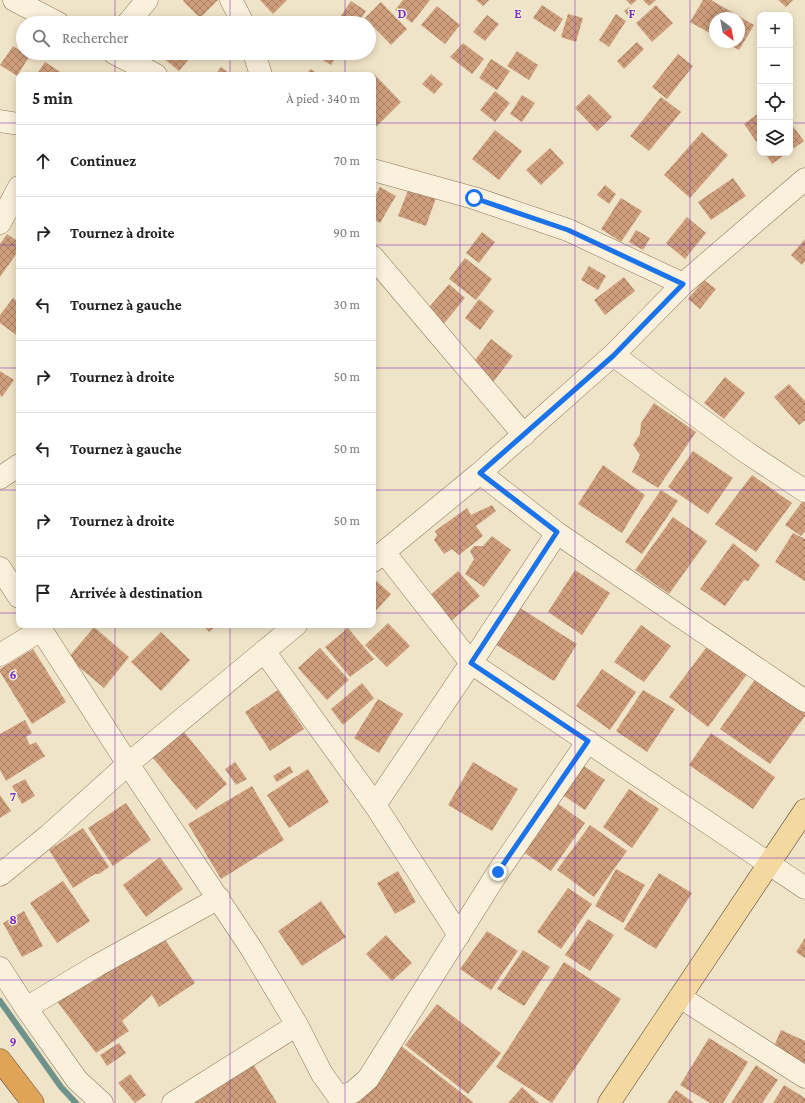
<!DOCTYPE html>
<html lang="fr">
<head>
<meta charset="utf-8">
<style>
  body { margin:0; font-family:"Crimson Pro",serif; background:#f2f2f2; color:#222 }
  .controls { position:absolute; right:12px; top:12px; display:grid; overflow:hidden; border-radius:8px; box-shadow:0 2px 10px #0003 }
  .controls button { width:36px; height:36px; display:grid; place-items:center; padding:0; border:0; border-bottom:1px solid #e0e0e0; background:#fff; color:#222; font:20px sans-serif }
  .compass { position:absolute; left:709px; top:12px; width:36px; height:36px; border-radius:50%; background:#fff; box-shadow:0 2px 10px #0003; rotate:148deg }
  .stop { position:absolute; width:12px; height:12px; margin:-9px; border:3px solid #1a73e8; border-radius:50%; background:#fff }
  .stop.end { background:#1a73e8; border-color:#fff; box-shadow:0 1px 4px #0008 }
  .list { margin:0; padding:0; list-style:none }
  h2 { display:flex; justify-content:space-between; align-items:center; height:52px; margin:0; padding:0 16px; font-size:17px }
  h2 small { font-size:13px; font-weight:400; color:#767676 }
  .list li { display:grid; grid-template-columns:26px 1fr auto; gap:12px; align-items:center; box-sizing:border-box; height:72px; padding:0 16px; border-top:1px solid #e0e0e0 }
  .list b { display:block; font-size:15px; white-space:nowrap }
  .list em { font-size:13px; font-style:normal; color:#767676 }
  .icon { flex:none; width:22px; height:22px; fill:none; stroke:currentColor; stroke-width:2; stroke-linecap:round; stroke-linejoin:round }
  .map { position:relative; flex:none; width:805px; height:1103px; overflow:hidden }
  .search { position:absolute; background:#fff; box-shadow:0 2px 10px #0003; left:16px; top:16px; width:360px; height:44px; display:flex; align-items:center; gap:10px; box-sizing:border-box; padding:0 14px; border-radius:22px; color:#767676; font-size:15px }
  .panel { position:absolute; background:#fff; box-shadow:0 2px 10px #0003; left:16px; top:72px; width:360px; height:556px; border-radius:8px }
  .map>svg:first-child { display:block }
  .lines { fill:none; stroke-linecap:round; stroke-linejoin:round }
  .stream { stroke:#6f938a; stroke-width:6 }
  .building { fill:url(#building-cross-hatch) }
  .minor-casing { stroke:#8d765c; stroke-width:23 }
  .major-casing { stroke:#5b4430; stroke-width:23 }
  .highway-casing { stroke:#5b4430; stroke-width:23 }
  .minor { stroke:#faf1dc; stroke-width:22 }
  .major { stroke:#f3d9a0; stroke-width:22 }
  .highway { stroke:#e0a458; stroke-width:22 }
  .route { stroke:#1a73e8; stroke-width:5 }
  .grid { fill:none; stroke:#7b2cbf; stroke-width:1; stroke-opacity:0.55 }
  .grid-label { font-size:13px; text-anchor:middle; font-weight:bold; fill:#7b2cbf; stroke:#f7eed8; stroke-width:3; stroke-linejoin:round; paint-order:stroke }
</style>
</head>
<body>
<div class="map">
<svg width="805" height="1103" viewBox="0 0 805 1103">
  <defs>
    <pattern id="building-cross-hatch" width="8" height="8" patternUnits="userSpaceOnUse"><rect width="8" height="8" fill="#cf9f7d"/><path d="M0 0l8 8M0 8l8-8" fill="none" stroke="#a98266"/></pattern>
  </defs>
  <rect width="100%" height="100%" fill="#f0e4c8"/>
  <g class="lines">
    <path class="stream" d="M 0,1001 L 61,1087 L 76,1103"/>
  </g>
  <path class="building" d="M 184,0 L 218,0 L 200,18 L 183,1 Z
    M 260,0 L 287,0 L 273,14 Z
    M 403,0 L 430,0 L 412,23 L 395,10 Z
    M 476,0 L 489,0 L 483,6 Z
    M 626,0 L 637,0 L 631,5 Z
    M 643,0 L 656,0 L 649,6 Z
    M 703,0 L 711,0 L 754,25 L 739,50 L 725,42 L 739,42 L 739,18 L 715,18 L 715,36 L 690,22 Z
    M 778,0 L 793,0 L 786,7 Z
    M 351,1 L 366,11 L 358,23 L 336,23 Z
    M 381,2 L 407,29 L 391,45 L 365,18 Z
    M 542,5 L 563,19 L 555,32 L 533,18 Z
    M 656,5 L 673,23 L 652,42 L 636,23 Z
    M 437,6 L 460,25 L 445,44 L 421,25 Z
    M 629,7 L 635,15 L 631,19 L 624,11 Z
    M 568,14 L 583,18 L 576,42 L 561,37 Z
    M 616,14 L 626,21 L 609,47 L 599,40 Z
    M 487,15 L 499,24 L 485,41 L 473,32 Z
    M 369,29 L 375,35 L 369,40 Z
    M 637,42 L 644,49 L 624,69 L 617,61 Z
    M 463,43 L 484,59 L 472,74 L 450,57 Z
    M 13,46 L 29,57 L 17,76 L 0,65 Z
    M 517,51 L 538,65 L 529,80 L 507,66 Z
    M 157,53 L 194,53 L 179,71 Z
    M 316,53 L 338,53 L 331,65 L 315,55 Z
    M 678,54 L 693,66 L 667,99 L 652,87 Z
    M 491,59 L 510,71 L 497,90 L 479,78 Z
    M 45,62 L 65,75 L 36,75 Z
    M 221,67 L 232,75 L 215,75 Z
    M 311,69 L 319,75 L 305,75 Z
    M 374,74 L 401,102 L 374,129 L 373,127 L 373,76 Z
    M 431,74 L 443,84 L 434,94 L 422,84 Z
    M 495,91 L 510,103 L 495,122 L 480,110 Z
    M 589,94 L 612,117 L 597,131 L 575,108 Z
    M 522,95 L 535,103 L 522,122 L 510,114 Z
    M 661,97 L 681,112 L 649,151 L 630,136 Z
    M 760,112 L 760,147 L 744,124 Z
    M 790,122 L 804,141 L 790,151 Z
    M 495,130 L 522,151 L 499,180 L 472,159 Z
    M 702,132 L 728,155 L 690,198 L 664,175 Z
    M 550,148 L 564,163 L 541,185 L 526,170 Z
    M 765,153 L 787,153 L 772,164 Z
    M 733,178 L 746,196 L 711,220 L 698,202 Z
    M 605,185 L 616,194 L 609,204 L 597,195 Z
    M 380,187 L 396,196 L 380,223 L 373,219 L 373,200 Z
    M 409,188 L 436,198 L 426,226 L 398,216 Z
    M 621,198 L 642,211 L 621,242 L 601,229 Z
    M 687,217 L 706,233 L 685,259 L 666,243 Z
    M 636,230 L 650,238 L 643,250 L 629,242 Z
    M 482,232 L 495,242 L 479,263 L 466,253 Z
    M 7,234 L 19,242 L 19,250 L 0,277 L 0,244 Z
    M 805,239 L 805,261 L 802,265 L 791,255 Z
    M 465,258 L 492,279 L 476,300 L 449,279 Z
    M 589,266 L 606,276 L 598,290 L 581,280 Z
    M 624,277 L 635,291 L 605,315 L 594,300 Z
    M 704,280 L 716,289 L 700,309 L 688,299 Z
    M 449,284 L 465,298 L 442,326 L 425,312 Z
    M 13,298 L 19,303 L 19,337 L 0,323 L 0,315 Z
    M 479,299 L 494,311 L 480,330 L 465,318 Z
    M 491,339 L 513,356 L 491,385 L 469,368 Z
    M 0,371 L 14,380 L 2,397 L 0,395 Z
    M 725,377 L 745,393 L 724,419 L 704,403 Z
    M 789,384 L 805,401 L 805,420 L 799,425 L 774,397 Z
    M 654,403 L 696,432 L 658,488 L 632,472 L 640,455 L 633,445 L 640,434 L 641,423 Z
    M 693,451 L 733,478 L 708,514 L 668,487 Z
    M 603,465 L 645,495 L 622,533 L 578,504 Z
    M 752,475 L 792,503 L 756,552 L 715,524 Z
    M 661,490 L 678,501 L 642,554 L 625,542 Z
    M 805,498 L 805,531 L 801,536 L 785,525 Z
    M 492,505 L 496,511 L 476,526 L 483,536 L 459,555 L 452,549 L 444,554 L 434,540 L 437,535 L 435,531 L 467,508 L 471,515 Z
    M 673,517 L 707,541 L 669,594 L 635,570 Z
    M 793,533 L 805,539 L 805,581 L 775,562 Z
    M 492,536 L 511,550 L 484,587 L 465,574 L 474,559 L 470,551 L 474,546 L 483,546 Z
    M 733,543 L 760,565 L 748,581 L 744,580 L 725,606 L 700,589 Z
    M 575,570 L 610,593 L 582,635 L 548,612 Z
    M 458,571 L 480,596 L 451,621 L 429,596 Z
    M 373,578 L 391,594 L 373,614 Z
    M 517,606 L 577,644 L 554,681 L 493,643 Z
    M 388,623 L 410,646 L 387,667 L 365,645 Z
    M 203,625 L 217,625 L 209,632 Z
    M 641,625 L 671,646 L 644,682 L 614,662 Z
    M 94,627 L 129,657 L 104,688 L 68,658 Z
    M 348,628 L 374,659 L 350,677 L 325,647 Z
    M 161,632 L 190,660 L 161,691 L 131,662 Z
    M 709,644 L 748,673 L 708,727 L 669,697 Z
    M 320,648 L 349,680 L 327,700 L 298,668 Z
    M 33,649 L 66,702 L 32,724 L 0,672 L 0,669 Z
    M 602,669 L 636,692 L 610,730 L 576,706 Z
    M 756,678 L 805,713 L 805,716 L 770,764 L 720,729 Z
    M 362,683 L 374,698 L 343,725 L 331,709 Z
    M 278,690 L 304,729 L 270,751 L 245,712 Z
    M 643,690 L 675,709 L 647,752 L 616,731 Z
    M 378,699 L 403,714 L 379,753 L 354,738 Z
    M 25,720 L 32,733 L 26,737 L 30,745 L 36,742 L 45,756 L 6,781 L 0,770 L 0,734 Z
    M 179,726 L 227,784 L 196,810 L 148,752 Z
    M 711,733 L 775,777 L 753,809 L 689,765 Z
    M 235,762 L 247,779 L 236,785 L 225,769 Z
    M 473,762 L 518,789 L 492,831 L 448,805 Z
    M 578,762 L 605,780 L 585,810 L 558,792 Z
    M 290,766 L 293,772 L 277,782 L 273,776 Z
    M 308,769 L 329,802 L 289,828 L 267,795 Z
    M 25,779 L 35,796 L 22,804 L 12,786 Z
    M 252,786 L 284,840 L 221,879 L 188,824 Z
    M 629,789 L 659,809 L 632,848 L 603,827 Z
    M 0,795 L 11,811 L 0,818 Z
    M 126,803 L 151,840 L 113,866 L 88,828 Z
    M 557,803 L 585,823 L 551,871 L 522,851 Z
    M 590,825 L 627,851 L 594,897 L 557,870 Z
    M 83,828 L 109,867 L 99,874 L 95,874 L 73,888 L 49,850 Z
    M 160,857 L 183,889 L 146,917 L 123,885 Z
    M 616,869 L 645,885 L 623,923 L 595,906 Z
    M 398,871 L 416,902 L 395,914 L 377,883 Z
    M 659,873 L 692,893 L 656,949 L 624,929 Z
    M 63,881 L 90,921 L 57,943 L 30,903 Z
    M 568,888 L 592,904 L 561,949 L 537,932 Z
    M 321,901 L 346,937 L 302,966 L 278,931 Z
    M 24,911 L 43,946 L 22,957 L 3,923 Z
    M 588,919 L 614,935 L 590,971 L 565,955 Z
    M 487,931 L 518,951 L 491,990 L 460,969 Z
    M 161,934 L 195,983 L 159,1007 L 152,995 L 122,1021 L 129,1031 L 96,1053 L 53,996 Z
    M 386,935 L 412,963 L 392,981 L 366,954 Z
    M 805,938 L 805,958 L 796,952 Z
    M 523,950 L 550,967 L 524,1006 L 497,989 Z
    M 564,962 L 621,999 L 552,1103 L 496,1067 Z
    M 437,1004 L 501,1053 L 468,1094 L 405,1045 Z
    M 781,1030 L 805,1041 L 805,1066 L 772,1051 Z
    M 709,1038 L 748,1062 L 723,1103 L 710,1103 L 680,1085 Z
    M 119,1043 L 126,1053 L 107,1066 L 100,1055 Z
    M 400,1045 L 473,1102 L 473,1103 L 354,1103 Z
    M 252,1062 L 277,1103 L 180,1103 Z
    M 756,1065 L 778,1080 L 762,1103 L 731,1103 Z
    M 130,1074 L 146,1095 L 135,1103 L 118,1083 Z
    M 784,1085 L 805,1098 L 805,1103 L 773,1103 Z
    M 522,1087 L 539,1103 L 508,1103 Z
    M 676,1090 L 694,1103 L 667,1103 Z"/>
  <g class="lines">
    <defs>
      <path id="minor" d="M 14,0 L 58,23
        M 231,0 L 243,23
        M 128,23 L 147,0
        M 114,53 L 156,75
        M 254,53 L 261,75
        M 0,121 L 19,124
        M 373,170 L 474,198 L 568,230 L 683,284
        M 0,223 L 19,187
        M 373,257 L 524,435
        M 613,355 L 746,452 L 805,491
        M 480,473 L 557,533 L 805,701
        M 0,478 L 19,465
        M 384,552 L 471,663 L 805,888
        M 373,561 L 480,473 L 613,355 L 683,284 L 805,179
        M 0,568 L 19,597
        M 38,625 L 128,764 L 251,948 L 297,1025 L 322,1074 L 343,1103
        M 264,651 L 375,805 L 459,935
        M 0,655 L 41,630
        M 375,805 L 471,663 L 557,533
        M 0,875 L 49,835 L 128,764 L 296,625
        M 0,968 L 26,1008 L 77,1080 L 102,1103
        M 680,997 L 805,1077
        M 26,1008 L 98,965 L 219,898
        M 339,1097 L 353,1092 L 368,1079 L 498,872 L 588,741
        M 173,1103 L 297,1025"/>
      <path id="major" d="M 609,1103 L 805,810"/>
      <path id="highway" d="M 0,1060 L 33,1103"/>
    </defs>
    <use href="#minor" class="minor-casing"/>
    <use href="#major" class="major-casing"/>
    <use href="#highway" class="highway-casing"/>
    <use href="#minor" class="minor"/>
    <use href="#major" class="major"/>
    <use href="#highway" class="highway"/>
  </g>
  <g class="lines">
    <path class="route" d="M 474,198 L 568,230 L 683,284 L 613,356 L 480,473 L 557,532 L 471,663 L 588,741 L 498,872"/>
  </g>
  <path class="grid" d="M 115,0 L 115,23M 230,0 L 230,23M 345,0 L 345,23M 460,0 L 460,1103M 575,0 L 575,1103M 690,0 L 690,1103M 115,53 L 115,75M 230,53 L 230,75M 345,53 L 345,75M 0,123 L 19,123M 373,123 L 760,123M 790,123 L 805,123M 0,245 L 19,245M 373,245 L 805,245M 0,368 L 19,368M 373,368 L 805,368M 0,490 L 19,490M 373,490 L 805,490M 0,613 L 19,613M 373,613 L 805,613M 115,625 L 115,1103M 230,625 L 230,1103M 345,625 L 345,1103M 0,735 L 805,735M 0,858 L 805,858M 0,980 L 805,980"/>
  <g class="grid-label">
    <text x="402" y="18">D</text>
    <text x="518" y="18">E</text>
    <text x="632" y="18">F</text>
    <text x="13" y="679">6</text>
    <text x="13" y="801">7</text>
    <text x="13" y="924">8</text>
    <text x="13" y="1046">9</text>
  </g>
</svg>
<div class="controls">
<button>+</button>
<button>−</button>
<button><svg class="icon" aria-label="locate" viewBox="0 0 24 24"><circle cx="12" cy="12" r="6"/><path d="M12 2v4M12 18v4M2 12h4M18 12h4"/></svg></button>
<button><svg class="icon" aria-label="layers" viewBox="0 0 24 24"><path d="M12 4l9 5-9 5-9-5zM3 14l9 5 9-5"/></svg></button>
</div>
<svg class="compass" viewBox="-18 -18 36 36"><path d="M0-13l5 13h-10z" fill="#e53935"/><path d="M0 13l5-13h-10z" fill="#767676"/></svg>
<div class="stop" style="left:474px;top:198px"></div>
<div class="stop end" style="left:498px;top:872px"></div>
<div class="search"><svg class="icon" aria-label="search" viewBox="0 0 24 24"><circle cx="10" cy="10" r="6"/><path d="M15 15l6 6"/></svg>Rechercher</div>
<section class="panel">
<h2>5 min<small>À pied · 340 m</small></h2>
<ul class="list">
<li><svg class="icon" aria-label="ahead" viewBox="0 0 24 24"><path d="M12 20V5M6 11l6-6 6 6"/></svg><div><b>Continuez</b></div><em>70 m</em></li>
<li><svg class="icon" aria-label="right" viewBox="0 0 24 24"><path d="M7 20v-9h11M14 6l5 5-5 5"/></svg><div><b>Tournez à droite</b></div><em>90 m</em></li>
<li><svg class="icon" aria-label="left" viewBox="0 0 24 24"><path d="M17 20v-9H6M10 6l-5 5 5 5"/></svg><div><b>Tournez à gauche</b></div><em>30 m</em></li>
<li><svg class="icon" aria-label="right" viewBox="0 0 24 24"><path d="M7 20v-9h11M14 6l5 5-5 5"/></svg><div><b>Tournez à droite</b></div><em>50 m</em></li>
<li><svg class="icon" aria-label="left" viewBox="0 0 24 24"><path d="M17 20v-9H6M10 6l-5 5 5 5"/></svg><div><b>Tournez à gauche</b></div><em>50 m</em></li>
<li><svg class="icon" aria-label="right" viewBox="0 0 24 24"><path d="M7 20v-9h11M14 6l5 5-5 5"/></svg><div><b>Tournez à droite</b></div><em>50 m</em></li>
<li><svg class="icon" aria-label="arrive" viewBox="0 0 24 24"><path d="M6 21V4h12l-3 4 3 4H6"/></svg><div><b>Arrivée à destination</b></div></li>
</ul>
</section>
</div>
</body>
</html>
